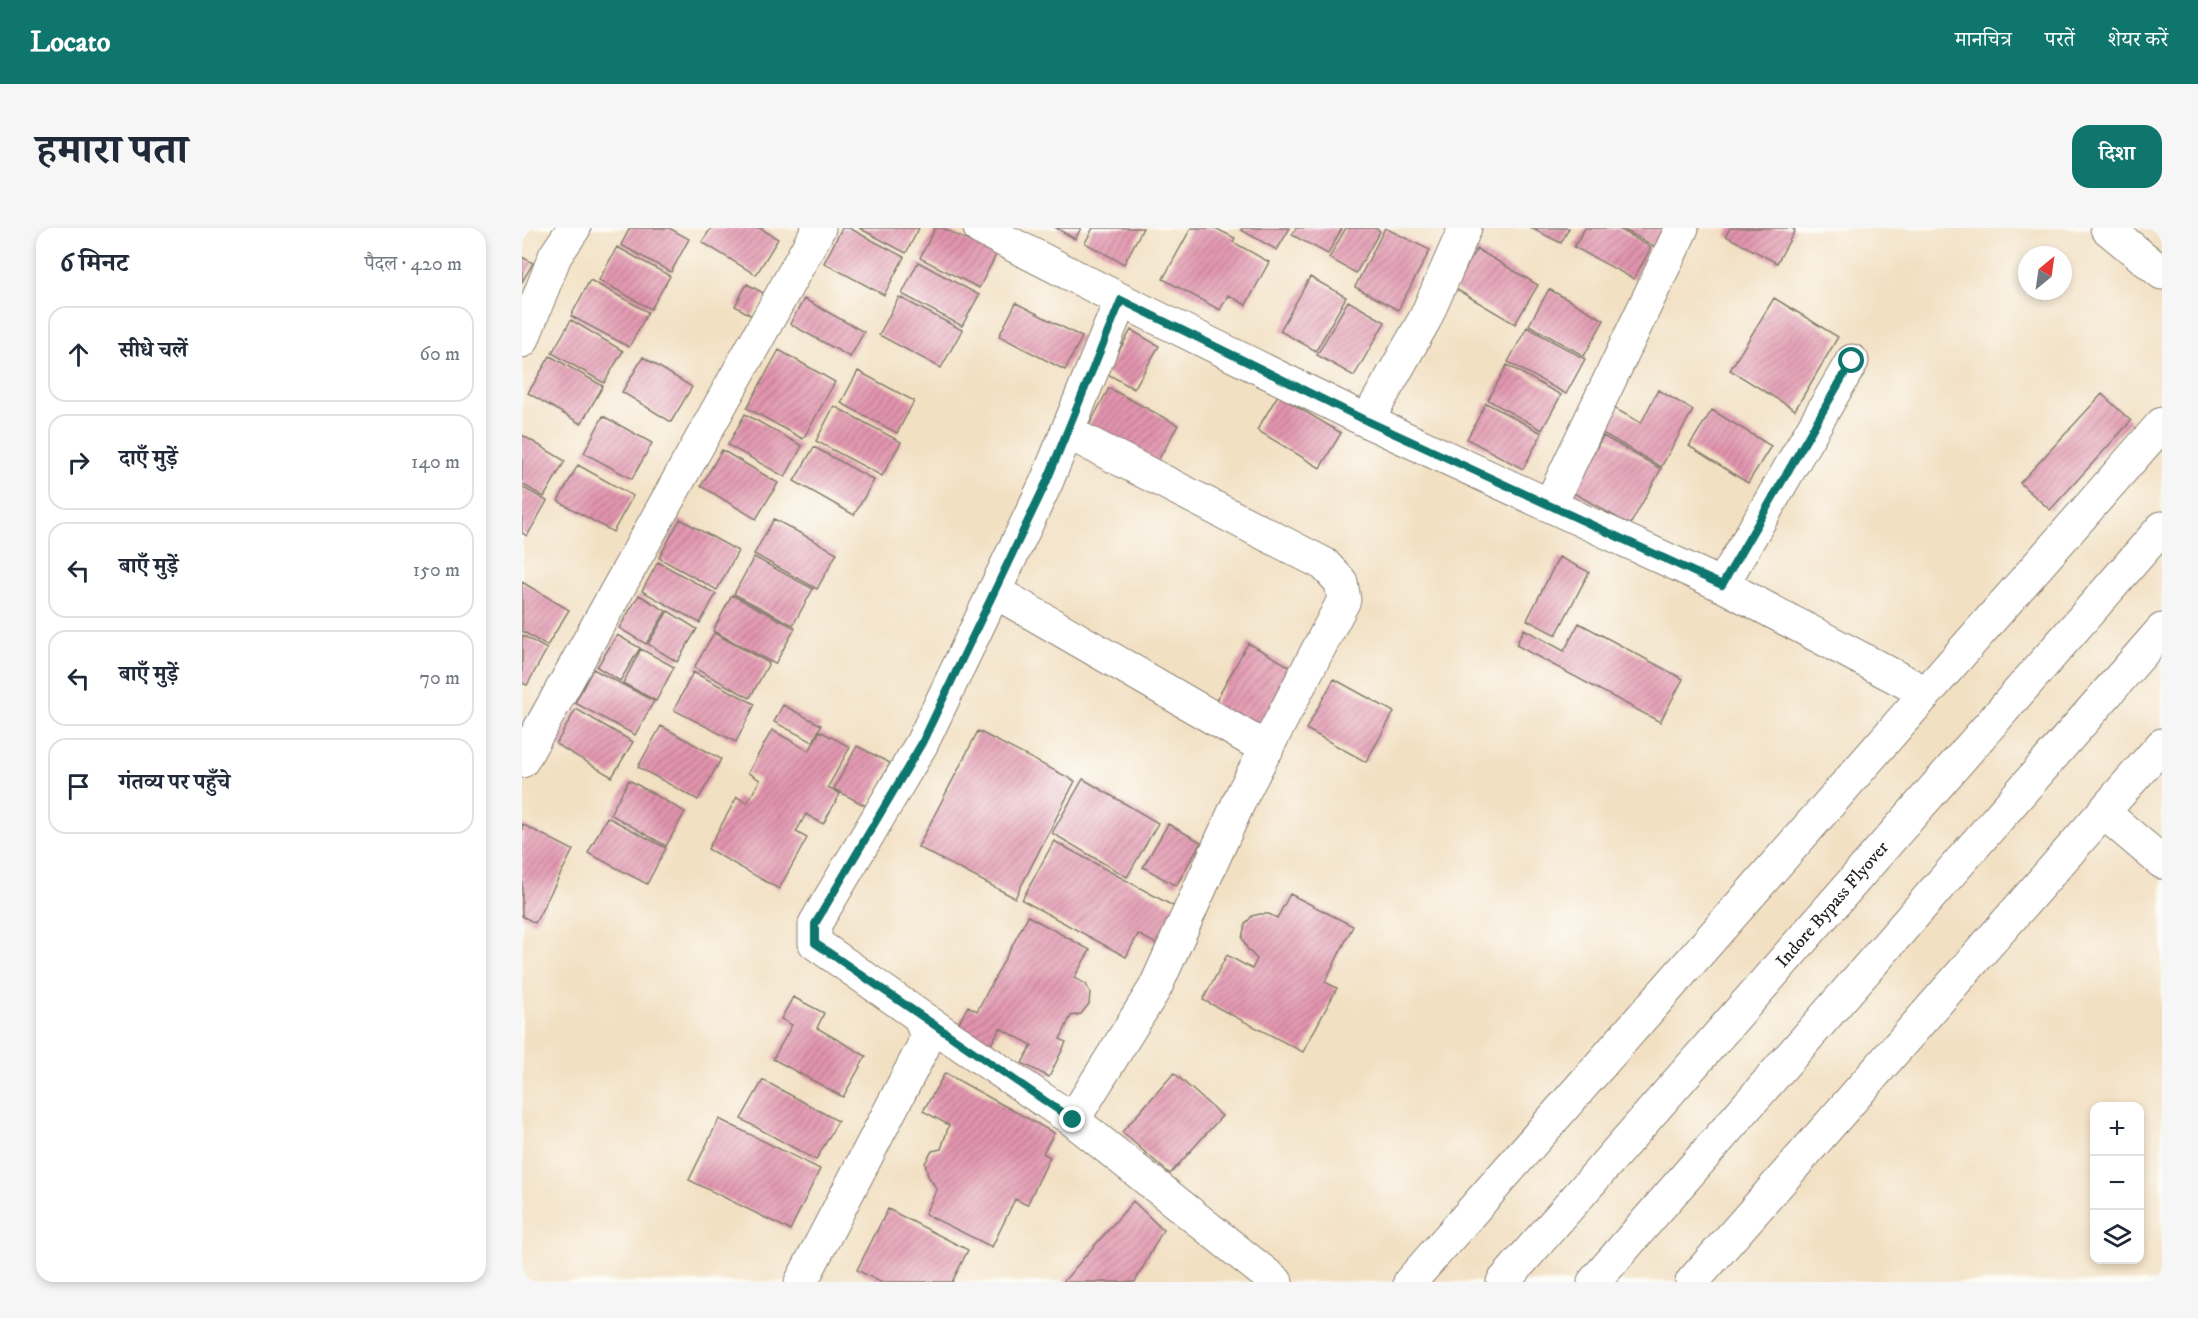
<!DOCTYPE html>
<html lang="hi">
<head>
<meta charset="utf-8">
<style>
  body { margin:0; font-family:"IM FELL DW Pica","Noto Serif Devanagari",serif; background:#f6f6f7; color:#1f2937 }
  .controls { position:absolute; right:18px; bottom:18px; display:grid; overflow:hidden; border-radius:12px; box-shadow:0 3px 9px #0003 }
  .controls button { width:54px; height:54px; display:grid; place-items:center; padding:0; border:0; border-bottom:2px solid #e0e1e3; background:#fff; color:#1f2937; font:30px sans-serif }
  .compass { position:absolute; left:1496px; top:18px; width:54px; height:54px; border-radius:50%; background:#fff; box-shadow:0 3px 9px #0003; rotate:29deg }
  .stop { position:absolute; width:18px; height:18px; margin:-14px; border:4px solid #0f766e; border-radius:50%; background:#fff }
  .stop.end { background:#0f766e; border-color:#fff; box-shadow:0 2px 6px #0008 }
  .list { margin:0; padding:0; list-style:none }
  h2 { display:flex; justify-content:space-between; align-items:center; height:78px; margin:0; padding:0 24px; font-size:26px }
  h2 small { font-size:20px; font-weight:400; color:#747a83 }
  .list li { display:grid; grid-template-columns:39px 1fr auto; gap:18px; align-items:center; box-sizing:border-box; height:96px; margin:0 12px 12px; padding:0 12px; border:2px solid #e0e1e3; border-radius:18px }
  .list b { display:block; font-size:22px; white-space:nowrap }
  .list em { font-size:20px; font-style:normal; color:#747a83 }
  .icon { flex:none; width:33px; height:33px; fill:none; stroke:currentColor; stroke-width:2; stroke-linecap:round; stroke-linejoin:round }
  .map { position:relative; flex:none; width:1640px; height:1054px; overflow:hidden; border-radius:18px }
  header { display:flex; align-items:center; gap:36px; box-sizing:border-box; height:84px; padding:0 30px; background:#0f766e; color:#fff }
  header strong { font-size:28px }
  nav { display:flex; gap:33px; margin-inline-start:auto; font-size:21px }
  .intro { display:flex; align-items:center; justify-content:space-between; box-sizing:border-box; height:144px; padding:0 36px }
  h1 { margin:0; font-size:42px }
  .button { padding:15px 27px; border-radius:18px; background:#0f766e; color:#fff; font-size:21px; font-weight:700 }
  main { display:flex; gap:36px; padding:0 36px }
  aside { flex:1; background:#fff; border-radius:18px; box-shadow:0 3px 9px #0003 }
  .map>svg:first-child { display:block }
  .building { fill:url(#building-hatch) }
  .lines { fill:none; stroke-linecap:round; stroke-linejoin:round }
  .minor-casing { stroke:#877e70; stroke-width:35 }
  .highway-casing { stroke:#877e70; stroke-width:35 }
  .minor { stroke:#fff; stroke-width:33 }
  .highway { stroke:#fff; stroke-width:33 }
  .route { stroke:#0f766e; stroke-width:8 }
  .labels { text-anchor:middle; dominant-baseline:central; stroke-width:4.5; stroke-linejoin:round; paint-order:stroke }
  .street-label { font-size:18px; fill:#1c1c1c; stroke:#fdfcf7 }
</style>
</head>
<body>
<header>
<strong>Locato</strong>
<nav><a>मानचित्र</a><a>परतें</a><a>शेयर करें</a></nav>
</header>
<div class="intro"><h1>हमारा पता</h1><a class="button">दिशा</a></div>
<main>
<aside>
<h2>6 मिनट<small>पैदल · 420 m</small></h2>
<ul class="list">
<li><svg class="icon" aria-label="ahead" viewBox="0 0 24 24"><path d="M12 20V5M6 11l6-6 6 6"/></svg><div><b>सीधे चलें</b></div><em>60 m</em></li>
<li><svg class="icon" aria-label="right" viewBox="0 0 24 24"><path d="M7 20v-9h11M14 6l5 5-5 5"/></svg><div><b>दाएँ मुड़ें</b></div><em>140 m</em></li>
<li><svg class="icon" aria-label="left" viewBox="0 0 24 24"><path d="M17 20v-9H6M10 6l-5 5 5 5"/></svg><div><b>बाएँ मुड़ें</b></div><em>150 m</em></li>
<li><svg class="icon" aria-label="left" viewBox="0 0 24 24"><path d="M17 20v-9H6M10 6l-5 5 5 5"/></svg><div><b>बाएँ मुड़ें</b></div><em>70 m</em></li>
<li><svg class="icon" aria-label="arrive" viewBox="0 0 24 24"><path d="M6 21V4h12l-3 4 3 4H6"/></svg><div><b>गंतव्य पर पहुँचे</b></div></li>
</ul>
</aside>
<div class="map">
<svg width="1640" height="1054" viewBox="0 0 1640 1054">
  <defs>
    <pattern id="building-hatch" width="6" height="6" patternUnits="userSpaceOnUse" patternTransform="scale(1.5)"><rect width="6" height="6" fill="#e294ae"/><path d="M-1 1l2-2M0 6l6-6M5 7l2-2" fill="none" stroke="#b6788d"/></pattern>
  </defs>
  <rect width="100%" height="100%" fill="#fdfcf7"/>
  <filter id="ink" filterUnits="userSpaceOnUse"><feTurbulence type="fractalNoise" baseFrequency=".0167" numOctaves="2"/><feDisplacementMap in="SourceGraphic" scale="12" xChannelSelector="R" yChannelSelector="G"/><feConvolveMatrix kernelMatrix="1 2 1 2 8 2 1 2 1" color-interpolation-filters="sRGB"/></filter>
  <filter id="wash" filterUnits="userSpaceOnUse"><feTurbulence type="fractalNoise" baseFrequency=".008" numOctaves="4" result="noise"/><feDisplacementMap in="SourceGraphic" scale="24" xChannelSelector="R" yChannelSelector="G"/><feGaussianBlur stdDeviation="1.35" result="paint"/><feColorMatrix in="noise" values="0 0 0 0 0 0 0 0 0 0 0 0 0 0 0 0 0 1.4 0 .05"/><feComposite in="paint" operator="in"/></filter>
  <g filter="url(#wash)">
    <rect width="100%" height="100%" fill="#f2e0c3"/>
    <g id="blocks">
      <path class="building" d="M 108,0 L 147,0 L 167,11 L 149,44 L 99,17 Z
        M 189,0 L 238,0 L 256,11 L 234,47 L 180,14 Z
        M 320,0 L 327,0 L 382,29 L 362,67 L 302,35 Z
        M 337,0 L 397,0 L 384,25 Z
        M 413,0 L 421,0 L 474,27 L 457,60 L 398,30 Z
        M 534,0 L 559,0 L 553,11 Z
        M 571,0 L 621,0 L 602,36 L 563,15 Z
        M 669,0 L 693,0 L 713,10 L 711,14 L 747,34 L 724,77 L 706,67 L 698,82 L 641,51 Z
        M 720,0 L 768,0 L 755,22 L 719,2 Z
        M 774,0 L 820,0 L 806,26 L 770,7 Z
        M 824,0 L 853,0 L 858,3 L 834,45 L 807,30 Z
        M 863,0 L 908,22 L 876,82 L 833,59 Z
        M 1009,0 L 1047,0 L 1039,15 Z
        M 1063,0 L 1095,0 L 1129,19 L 1112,51 L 1052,19 Z
        M 1099,0 L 1144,0 L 1134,19 Z
        M 1208,0 L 1269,0 L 1273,2 L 1255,35 L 1204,8 Z
        M 95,19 L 148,48 L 129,81 L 77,52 Z
        M 955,21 L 1016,57 L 993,96 L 932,60 Z
        M 0,29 L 11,35 L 0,54 Z
        M 396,34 L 457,67 L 440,98 L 380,66 Z
        M 788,49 L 824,69 L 794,123 L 758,103 Z
        M 68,52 L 126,84 L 107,119 L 49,88 Z
        M 225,56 L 243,66 L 230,88 L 213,78 Z
        M 1027,61 L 1082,92 L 1062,128 L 1007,97 Z
        M 377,69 L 440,102 L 419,140 L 357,107 Z
        M 1252,70 L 1316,109 L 1273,182 L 1208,142 Z
        M 282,71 L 342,104 L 328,129 L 268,96 Z
        M 826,73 L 863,94 L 832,148 L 795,127 Z
        M 494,75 L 560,109 L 543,142 L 477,108 Z
        M 49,92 L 101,123 L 82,155 L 30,125 Z
        M 1005,99 L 1063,131 L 1044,166 L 986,134 Z
        M 609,102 L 637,118 L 612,161 L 584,145 Z
        M 257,122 L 313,154 L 281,211 L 225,180 Z
        M 28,128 L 81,158 L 59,196 L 6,165 Z
        M 121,129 L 170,159 L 149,194 L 100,164 Z
        M 985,137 L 1039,167 L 1020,202 L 966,172 Z
        M 336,143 L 392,173 L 375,205 L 319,175 Z
        M 587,160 L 656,197 L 633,238 L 565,201 Z
        M 1136,162 L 1171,182 L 1139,239 L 1077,203 L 1090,179 L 1119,195 Z
        M 1580,166 L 1609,193 L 1528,282 L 1498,255 Z
        M 756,167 L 819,205 L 798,240 L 735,202 Z
        M 964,175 L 1020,205 L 1001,241 L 945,211 Z
        M 312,178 L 379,214 L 360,248 L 294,213 Z
        M 1190,182 L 1249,218 L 1226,255 L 1167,218 Z
        M 223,186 L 280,218 L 263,249 L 206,217 Z
        M 81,188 L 130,215 L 110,251 L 62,225 Z
        M 0,207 L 43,233 L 22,269 L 0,256 Z
        M 1081,208 L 1139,241 L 1108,297 L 1050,264 Z
        M 292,219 L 352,252 L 332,287 L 272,253 Z
        M 200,222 L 256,255 L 234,291 L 179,258 Z
        M 56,237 L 111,268 L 91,304 L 36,273 Z
        M 0,259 L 25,273 L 5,308 L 0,305 Z
        M 158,291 L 216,323 L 195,362 L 137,330 Z
        M 252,291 L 315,325 L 295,361 L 232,326 Z
        M 232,329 L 291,361 L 271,397 L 212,366 Z
        M 1037,329 L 1067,344 L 1034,407 L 1005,392 Z
        M 136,334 L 194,366 L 178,395 L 120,363 Z
        M 0,354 L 47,382 L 25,418 L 0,403 Z
        M 117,367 L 144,383 L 124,416 L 97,400 Z
        M 210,367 L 273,400 L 253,436 L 191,403 Z
        M 146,383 L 175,401 L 155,434 L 126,416 Z
        M 1057,395 L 1161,451 L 1138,494 L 994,417 L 1002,401 L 1042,423 Z
        M 192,405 L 247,435 L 228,470 L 172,440 Z
        M 0,407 L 25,421 L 5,457 L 0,455 Z
        M 95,407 L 118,420 L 98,453 L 75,439 Z
        M 726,415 L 774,442 L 739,507 L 690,480 Z
        M 119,421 L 152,439 L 134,473 L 101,455 Z
        M 71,441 L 132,473 L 113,507 L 53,475 Z
        M 171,444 L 233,476 L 214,514 L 152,482 Z
        M 812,451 L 872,484 L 844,534 L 784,501 Z
        M 261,477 L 299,497 L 291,514 L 252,494 Z
        M 54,481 L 111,514 L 90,549 L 34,516 Z
        M 139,498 L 199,531 L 176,572 L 116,539 Z
        M 250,502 L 287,523 L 298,503 L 328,519 L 306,559 L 318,566 L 301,596 L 284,586 L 274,604 L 285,610 L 257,661 L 186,621 L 215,569 L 225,575 L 238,552 L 226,545 Z
        M 456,503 L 553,553 L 493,670 L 396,619 Z
        M 335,518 L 368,535 L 344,578 L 312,561 Z
        M 561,551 L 636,595 L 605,649 L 530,605 Z
        M 107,552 L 163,584 L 144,618 L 88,586 Z
        M 85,589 L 144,620 L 125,656 L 66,625 Z
        M 0,596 L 51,622 L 13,695 L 0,688 Z
        M 646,596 L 679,614 L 654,658 L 621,639 Z
        M 532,613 L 653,679 L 634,716 L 616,706 L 604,729 L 500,672 Z
        M 768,666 L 831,698 L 803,754 L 815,760 L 781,824 L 681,772 L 705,727 L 730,741 L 735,731 L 726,722 L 720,710 L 723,696 L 730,688 L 738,686 L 747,686 L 755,690 Z
        M 506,688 L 568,722 L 552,750 L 564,756 L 568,765 L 567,776 L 559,786 L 549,788 L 538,811 L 544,814 L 527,849 L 500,835 L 510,817 L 478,800 L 466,822 L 432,804 L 446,778 L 455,783 Z
        M 271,769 L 302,785 L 295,800 L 344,828 L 321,869 L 251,831 L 270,797 L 259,791 Z
        M 423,845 L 532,905 L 521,925 L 528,929 L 505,977 L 493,971 L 470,1019 L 403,986 L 415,961 L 406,948 L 403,935 L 410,923 L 419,921 L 427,897 L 401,883 Z
        M 652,845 L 700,888 L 648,946 L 600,904 Z
        M 241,852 L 316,893 L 294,932 L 219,891 Z
        M 197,891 L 298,941 L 268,1002 L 167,952 Z
        M 611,973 L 641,1002 L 613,1054 L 541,1054 Z
        M 366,981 L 446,1022 L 430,1054 L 358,1054 L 335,1042 Z"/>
    </g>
  </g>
  <g filter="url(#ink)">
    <use href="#blocks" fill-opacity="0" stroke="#877e70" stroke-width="1.5"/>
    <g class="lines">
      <defs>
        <path id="minor" d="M 458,0 L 599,72 L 845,193 L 1200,357 L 1404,465
          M 1585,0 L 1640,45
          M 0,113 L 33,28 L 52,0
          M 845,193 L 903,91 L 943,0
          M 545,204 L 802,336 L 819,354 L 822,372 L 721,565 L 633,760 L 551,892
          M 1028,277 L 1160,0
          M 1200,357 L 1330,133
          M 472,363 L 745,521
          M 0,533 L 297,0
          M 1581,584 L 1640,634
          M 397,788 L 551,892 L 754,1054
          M 279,1054 L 400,821 L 405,808 L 397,788 L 293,715 L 293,696 L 400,515 L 524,255 L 599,72
          M 888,1054 L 1640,196
          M 1170,1054 L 1640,517"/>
        <g id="highway">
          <path id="s1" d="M 981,1054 L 1640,300"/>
          <path d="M 1072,1054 L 1640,402"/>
        </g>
      </defs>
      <use href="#minor" class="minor-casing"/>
      <use href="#highway" class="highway-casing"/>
      <use href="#minor" class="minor"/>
      <use href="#highway" class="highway"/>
    </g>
  </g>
  <g class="lines" filter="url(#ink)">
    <path class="route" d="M 551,892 L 293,715 L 293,696 L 400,515 L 524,255 L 599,72 L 845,193 L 1200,357 L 1330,133"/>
  </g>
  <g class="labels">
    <g class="street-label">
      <text stroke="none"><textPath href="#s1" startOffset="501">Indore Bypass Flyover</textPath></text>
    </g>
  </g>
</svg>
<div class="controls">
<button>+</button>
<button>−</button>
<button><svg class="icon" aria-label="layers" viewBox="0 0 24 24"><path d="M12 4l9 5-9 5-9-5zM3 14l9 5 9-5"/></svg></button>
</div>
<svg class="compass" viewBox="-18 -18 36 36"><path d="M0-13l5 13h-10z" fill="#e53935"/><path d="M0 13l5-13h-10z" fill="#747a83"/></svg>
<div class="stop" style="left:1330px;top:133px"></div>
<div class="stop end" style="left:551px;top:892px"></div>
</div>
</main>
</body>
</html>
